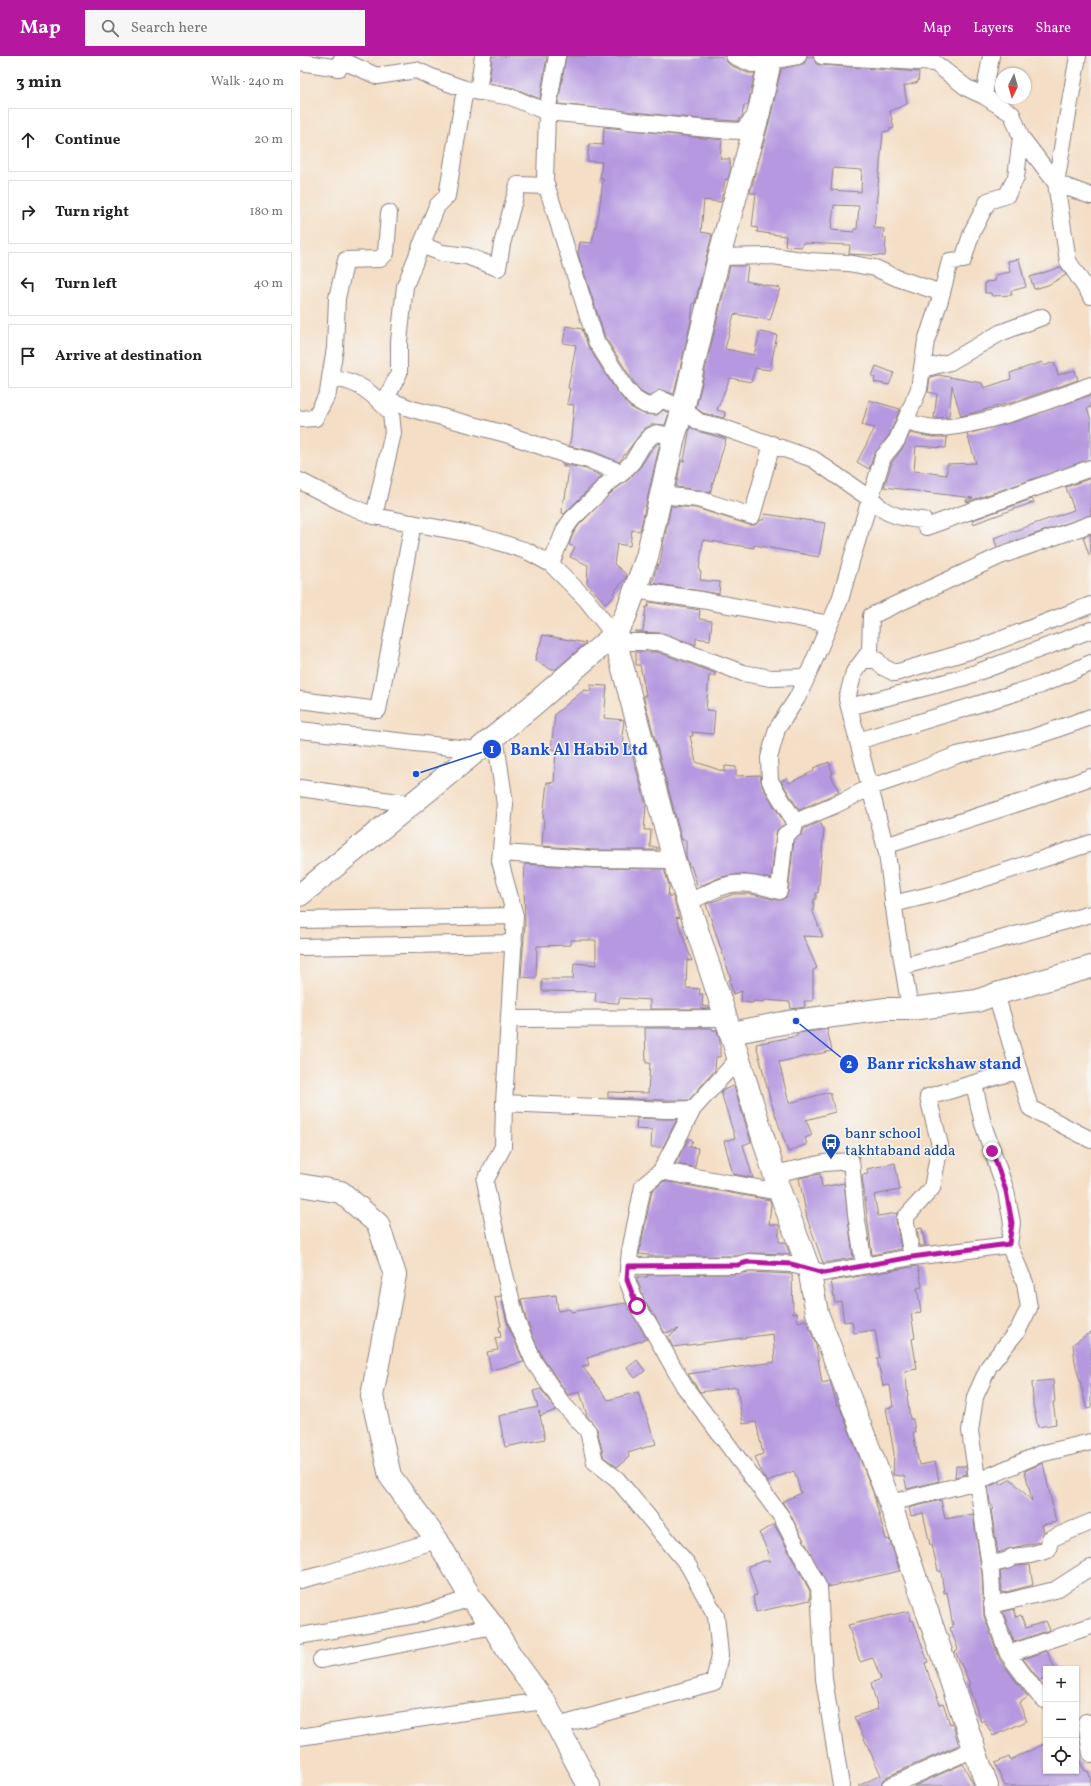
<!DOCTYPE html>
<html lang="en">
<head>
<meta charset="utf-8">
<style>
  body { margin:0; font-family:Vollkorn,serif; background:#f6f6f6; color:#222 }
  .controls { position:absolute; right:12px; bottom:12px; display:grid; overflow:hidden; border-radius:0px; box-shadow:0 1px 3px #0004 }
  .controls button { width:36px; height:36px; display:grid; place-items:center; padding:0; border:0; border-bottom:1px solid #e0e0e0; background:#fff; color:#222; font:20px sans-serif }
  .compass { position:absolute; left:695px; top:12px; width:36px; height:36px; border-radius:50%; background:#fff; box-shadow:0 1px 3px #0004; rotate:185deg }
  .stop { position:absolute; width:12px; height:12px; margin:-9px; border:3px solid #b5179e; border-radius:50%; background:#fff }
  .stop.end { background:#b5179e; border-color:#fff; box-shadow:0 1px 4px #0008 }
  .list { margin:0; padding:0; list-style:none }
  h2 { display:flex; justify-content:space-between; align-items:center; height:52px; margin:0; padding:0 16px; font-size:17px }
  h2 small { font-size:13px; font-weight:400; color:#767676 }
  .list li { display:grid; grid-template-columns:26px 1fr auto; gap:12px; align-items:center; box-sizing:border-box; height:64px; margin:0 8px 8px; padding:0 8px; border:1px solid #e0e0e0; border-radius:0px }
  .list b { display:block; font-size:15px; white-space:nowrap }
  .list em { font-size:13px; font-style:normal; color:#767676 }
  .icon { flex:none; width:22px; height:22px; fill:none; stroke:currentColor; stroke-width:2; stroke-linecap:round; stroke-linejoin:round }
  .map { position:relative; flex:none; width:791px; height:1730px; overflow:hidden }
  header { display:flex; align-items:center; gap:24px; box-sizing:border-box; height:56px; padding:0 20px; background:#b5179e; color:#fff }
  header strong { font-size:19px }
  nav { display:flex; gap:22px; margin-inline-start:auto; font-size:14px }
  .search { width:280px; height:36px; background:#f6f6f6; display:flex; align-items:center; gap:10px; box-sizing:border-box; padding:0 14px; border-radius:0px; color:#767676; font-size:15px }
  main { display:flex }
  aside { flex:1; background:#fff }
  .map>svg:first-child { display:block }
  .building { fill:#b598e0; fill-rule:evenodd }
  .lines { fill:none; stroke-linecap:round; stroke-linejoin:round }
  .minor-casing { stroke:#8b8080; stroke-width:18 }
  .secondary-casing { stroke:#8b8080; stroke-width:24 }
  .primary-casing { stroke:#8b8080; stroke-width:24 }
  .minor { stroke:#fff; stroke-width:16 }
  .secondary { stroke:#fff; stroke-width:22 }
  .primary { stroke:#fff; stroke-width:22 }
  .route { stroke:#b5179e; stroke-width:5 }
  .labels { text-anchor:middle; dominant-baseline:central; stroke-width:3; stroke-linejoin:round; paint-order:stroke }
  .transit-label { font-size:15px; fill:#164399; stroke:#f6f6f2; text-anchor:start }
  .leader { fill:none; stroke:#1d4ed8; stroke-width:1.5 }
  .callout-dot { fill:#1d4ed8; stroke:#f6f6f2; stroke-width:1.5 }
  .mark-label { font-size:12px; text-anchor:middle; font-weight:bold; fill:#fff }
  .callout-label { font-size:16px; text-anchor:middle; font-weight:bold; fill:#1d4ed8; stroke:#f6f6f2; stroke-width:3; stroke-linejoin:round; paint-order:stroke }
</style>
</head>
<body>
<header>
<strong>Map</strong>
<div class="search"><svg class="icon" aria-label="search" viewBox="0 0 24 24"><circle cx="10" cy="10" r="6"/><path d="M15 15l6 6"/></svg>Search here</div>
<nav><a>Map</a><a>Layers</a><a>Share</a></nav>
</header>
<main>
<aside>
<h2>3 min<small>Walk · 240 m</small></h2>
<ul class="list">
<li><svg class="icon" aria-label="ahead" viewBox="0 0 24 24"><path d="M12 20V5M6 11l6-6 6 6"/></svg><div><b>Continue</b></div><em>20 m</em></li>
<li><svg class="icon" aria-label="right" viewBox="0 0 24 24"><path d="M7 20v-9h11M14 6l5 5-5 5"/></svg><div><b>Turn right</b></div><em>180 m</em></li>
<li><svg class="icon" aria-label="left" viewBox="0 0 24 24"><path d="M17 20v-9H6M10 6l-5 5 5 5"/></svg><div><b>Turn left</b></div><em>40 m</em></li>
<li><svg class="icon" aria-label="arrive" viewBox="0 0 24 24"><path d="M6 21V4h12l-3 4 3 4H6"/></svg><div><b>Arrive at destination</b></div></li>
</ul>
</aside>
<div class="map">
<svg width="791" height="1730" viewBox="0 0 791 1730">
  <rect width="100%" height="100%" fill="#f6f6f2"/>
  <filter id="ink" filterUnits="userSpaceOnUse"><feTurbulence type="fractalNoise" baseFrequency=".025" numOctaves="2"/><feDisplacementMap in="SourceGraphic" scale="8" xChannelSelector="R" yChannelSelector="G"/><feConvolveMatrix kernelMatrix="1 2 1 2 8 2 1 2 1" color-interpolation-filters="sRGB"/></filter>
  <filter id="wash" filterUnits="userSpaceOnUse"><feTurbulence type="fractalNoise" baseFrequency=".012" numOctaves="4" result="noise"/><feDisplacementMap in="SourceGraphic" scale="16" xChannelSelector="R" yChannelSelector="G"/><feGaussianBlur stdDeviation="0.9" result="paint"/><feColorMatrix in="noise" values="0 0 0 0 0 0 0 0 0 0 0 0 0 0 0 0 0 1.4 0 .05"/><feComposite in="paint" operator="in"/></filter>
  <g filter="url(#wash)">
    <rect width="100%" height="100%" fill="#f4dec5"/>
    <g id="blocks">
      <path class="building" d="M 192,0 L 247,0 L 240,43 L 214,32 L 189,27 Z
        M 266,0 L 425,0 L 426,5 L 430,9 L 448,17 L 455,17 L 448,49 L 444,49 L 442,60 L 438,65 L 400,63 L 258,48 Z
        M 507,0 L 513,0 L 516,8 L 521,9 L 619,16 L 618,26 L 604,30 L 607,48 L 590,55 L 594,72 L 590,73 L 590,75 L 583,76 L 574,172 L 584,173 L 583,182 L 586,182 L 585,200 L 549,198 L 550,189 L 502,187 L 502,191 L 485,190 L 486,180 L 457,176 L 458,172 L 452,171 L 456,137 L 450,137 L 471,59 L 481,13 L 504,8 ZM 533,112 L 562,114 L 561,136 L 531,134 ZM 534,149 L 559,150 L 557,173 L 554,173 L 554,176 L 531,174 Z
        M 304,71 L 422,84 L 420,103 L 430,103 L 430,116 L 427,124 L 425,123 L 421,146 L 404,144 L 401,176 L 412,178 L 395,247 L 393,247 L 391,265 L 374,338 L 360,334 L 351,340 L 348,340 L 341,336 L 333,325 L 305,281 L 278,198 L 280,186 L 292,187 L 299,156 L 303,123 L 300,123 L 302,106 L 287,105 L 289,88 L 303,89 Z
        M 719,203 L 726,231 L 711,235 L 712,239 L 692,240 L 691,237 L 685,237 L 685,226 L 695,225 L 696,219 L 710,216 L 708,205 Z
        M 430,210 L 448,210 L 446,225 L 480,232 L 470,264 L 434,258 L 425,293 L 454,299 L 460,276 L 477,279 L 470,314 L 455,312 L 451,326 L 430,322 L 417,354 L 425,356 L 424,362 L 403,357 L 396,352 Z
        M 761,211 L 766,219 L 748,229 L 734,233 L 730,221 Z
        M 266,270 L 282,273 L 288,290 L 317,336 L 330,351 L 344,358 L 357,359 L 363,354 L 369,357 L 365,369 L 353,368 L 344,373 L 319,406 L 292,395 L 269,390 L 271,381 L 274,349 L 267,348 L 270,333 L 268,332 L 276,289 L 263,287 Z
        M 742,306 L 744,310 L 754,306 L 758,319 L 775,314 L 778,324 L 714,346 L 661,360 L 652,329 L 649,361 L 634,362 L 637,338 L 628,336 L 630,321 L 638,319 L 682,327 L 684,332 L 711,323 L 710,317 Z
        M 576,310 L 594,317 L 589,329 L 574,326 L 575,322 L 572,320 Z
        M 791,339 L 791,351 L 787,352 L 791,364 L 791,403 L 667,446 L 666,444 L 673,442 L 584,431 L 592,406 L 604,390 L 610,377 L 632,381 L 647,381 L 646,392 L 616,390 L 614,415 L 647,419 L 647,408 L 676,407 L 667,378 L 720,364 Z
        M 569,344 L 600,353 L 589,379 L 574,398 L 569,413 L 557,406 L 575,372 L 562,369 Z
        M 390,371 L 397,375 L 426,383 L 410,437 L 399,434 L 376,431 L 381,405 L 384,405 Z
        M 360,387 L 340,475 L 332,474 L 330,490 L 317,488 L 314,508 L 327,519 L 325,523 L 313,537 L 315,539 L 306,548 L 287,527 L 288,509 L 270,501 L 275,491 L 269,489 L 273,478 L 279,469 L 313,435 L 329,423 L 340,411 L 350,396 L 357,388 Z
        M 263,408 L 286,413 L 302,420 L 264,458 L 262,457 L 263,443 L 265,443 L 269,411 L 263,411 Z
        M 791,422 L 791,459 L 697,491 L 694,482 L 774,454 L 766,431 Z
        M 732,443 L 734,446 L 673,468 L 672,464 Z
        M 371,450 L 396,452 L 450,469 L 455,469 L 461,464 L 464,464 L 465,458 L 525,467 L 519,501 L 454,489 L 454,492 L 403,484 L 399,515 L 401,516 L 400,524 L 420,526 L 419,538 L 352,527 L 358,508 L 360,509 L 364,484 Z
        M 791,478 L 791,498 L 789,499 L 783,481 Z
        M 349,546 L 400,554 L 399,563 L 412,565 L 410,584 L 396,582 L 396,589 L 362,577 L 335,576 L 335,575 L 343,575 L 346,551 L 348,551 Z
        M 243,579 L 264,583 L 286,587 L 256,613 L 250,613 L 235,604 Z
        M 336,596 L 357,596 L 415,617 L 415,620 L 409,620 L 406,654 L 415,655 L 413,678 L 392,676 L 393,680 L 390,680 L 396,706 L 425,716 L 425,710 L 436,711 L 436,720 L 460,719 L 462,730 L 485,768 L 477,774 L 476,778 L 471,823 L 441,818 L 421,821 L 400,830 L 400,828 L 397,829 L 391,810 L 389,810 L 386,800 L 386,784 L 382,784 L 344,643 L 344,639 L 346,639 L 340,609 L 336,609 Z
        M 290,629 L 307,630 L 304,662 L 324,664 L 322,680 L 324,681 L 323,689 L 330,690 L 346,749 L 344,774 L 351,774 L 350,791 L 357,791 L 357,794 L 293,794 L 242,790 L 244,762 L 243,762 L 247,726 L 254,727 L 256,694 L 251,693 L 255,658 L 284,634 L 291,635 Z
        M 529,706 L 533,718 L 531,719 L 539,736 L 499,754 L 481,725 L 487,722 L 489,727 L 514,715 L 513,712 Z
        M 520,766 L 524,774 L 518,837 L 516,837 L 516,843 L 514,843 L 513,856 L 523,881 L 503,880 L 517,912 L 513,914 L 513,945 L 504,945 L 505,951 L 491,953 L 490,946 L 465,944 L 464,946 L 453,945 L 453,947 L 441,946 L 442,935 L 433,938 L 429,924 L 431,923 L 406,848 L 434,838 L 451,838 L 477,844 L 481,844 L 486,841 L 488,836 L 494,784 L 502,778 L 504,773 Z
        M 225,808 L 293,812 L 364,813 L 369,829 L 368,840 L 373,840 L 379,862 L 376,861 L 392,905 L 387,904 L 386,932 L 400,933 L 399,938 L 403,938 L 402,950 L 409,951 L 409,953 L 350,953 L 350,944 L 319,942 L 319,947 L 295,946 L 296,936 L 242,935 L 242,923 L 273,923 L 274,907 L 296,909 L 296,884 L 271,884 L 271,889 L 237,890 L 236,922 L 221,921 L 225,867 L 224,827 Z
        M 345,972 L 412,972 L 413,974 L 417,974 L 420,985 L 420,1001 L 416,1001 L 415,1014 L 389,1044 L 366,1044 L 308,1042 L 308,1036 L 348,1037 L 350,1007 L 346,1007 Z
        M 527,973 L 532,995 L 479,1006 L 489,1047 L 530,1036 L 535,1056 L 506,1064 L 512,1079 L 505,1082 L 507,1088 L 488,1096 L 470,1043 L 456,988 L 497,980 L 498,977 Z
        M 434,1030 L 451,1086 L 443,1089 L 453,1122 L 433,1118 L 424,1085 L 435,1082 L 421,1036 L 423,1034 Z
        M 337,1062 L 366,1063 L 377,1063 L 363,1091 L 351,1091 L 352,1074 L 336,1073 Z
        M 389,1082 L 393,1085 L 389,1091 L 398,1092 L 395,1111 L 375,1108 Z
        M 595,1107 L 600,1134 L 574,1139 L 578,1160 L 597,1157 L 596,1164 L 601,1193 L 572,1199 L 562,1119 L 568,1118 L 567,1113 Z
        M 520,1118 L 522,1131 L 544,1127 L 553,1202 L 523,1207 L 507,1162 L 499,1122 Z
        M 364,1125 L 470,1144 L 471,1148 L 469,1168 L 479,1169 L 479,1186 L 485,1186 L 490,1198 L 448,1197 L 437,1200 L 349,1200 L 349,1199 L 339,1198 L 352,1135 Z
        M 622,1172 L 625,1190 L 620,1190 L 617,1173 Z
        M 618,1210 L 622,1231 L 617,1232 L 621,1256 L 611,1258 L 615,1282 L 612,1283 L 617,1313 L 605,1315 L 608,1340 L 607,1340 L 610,1363 L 613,1363 L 615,1376 L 613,1376 L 619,1409 L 635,1406 L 639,1425 L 607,1433 L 604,1420 L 593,1419 L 594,1397 L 586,1352 L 593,1351 L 590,1329 L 583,1330 L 577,1302 L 580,1302 L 575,1274 L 554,1277 L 552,1265 L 544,1266 L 541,1245 L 535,1246 L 531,1225 Z
        M 449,1216 L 492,1218 L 493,1258 L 497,1257 L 498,1266 L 506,1264 L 516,1289 L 522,1327 L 530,1325 L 537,1349 L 539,1349 L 573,1436 L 586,1484 L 589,1483 L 600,1515 L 528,1531 L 489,1456 L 482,1446 L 501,1437 L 494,1415 L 477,1421 L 468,1426 L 463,1420 L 455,1401 L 463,1398 L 456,1366 L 443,1368 L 437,1331 L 400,1336 L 388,1318 L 475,1306 L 473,1278 L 373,1291 L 368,1281 L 379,1273 L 365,1277 L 345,1246 L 337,1223 L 337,1221 L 347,1221 L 347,1219 L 438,1218 Z
        M 256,1239 L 258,1255 L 270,1253 L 271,1256 L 326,1247 L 347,1283 L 287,1302 L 289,1309 L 282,1310 L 308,1344 L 338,1336 L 356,1388 L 328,1397 L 329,1401 L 317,1411 L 304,1401 L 297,1373 L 287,1360 L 280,1336 L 268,1339 L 242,1301 L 226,1263 L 221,1243 Z
        M 201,1240 L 208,1270 L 224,1306 L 191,1314 L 187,1296 L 198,1294 L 195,1282 L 201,1281 L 199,1271 L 201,1270 L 195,1241 Z
        M 791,1276 L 791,1352 L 787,1353 L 775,1306 L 773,1288 Z
        M 337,1304 L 345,1315 L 335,1322 L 327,1312 Z
        M 753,1324 L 755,1346 L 753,1346 L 756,1368 L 738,1371 L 733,1348 L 732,1326 Z
        M 241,1333 L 256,1354 L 240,1360 L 239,1355 L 245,1383 L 205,1391 L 199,1360 L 238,1351 L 233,1335 Z
        M 743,1407 L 756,1466 L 742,1469 L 744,1476 L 740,1486 L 711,1492 L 698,1497 L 691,1454 L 694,1453 L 690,1447 L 688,1431 L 699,1426 L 701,1429 L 711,1423 L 732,1445 L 725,1415 Z
        M 656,1410 L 666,1410 L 667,1418 L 655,1421 Z
        M 641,1444 L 645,1463 L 673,1458 L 682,1518 L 684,1560 L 700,1604 L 728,1641 L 719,1647 L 727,1665 L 693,1680 L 684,1664 L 681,1666 L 668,1629 L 670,1628 L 655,1595 L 658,1593 L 650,1572 L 653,1571 L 647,1536 L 644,1537 L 641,1515 L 638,1515 L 632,1489 L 630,1489 L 623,1457 L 611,1460 L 609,1452 Z
        M 474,1468 L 510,1535 L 510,1544 L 456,1556 L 453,1540 L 457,1539 L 448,1510 L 464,1505 L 470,1505 L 467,1498 L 469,1497 L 459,1477 Z
        M 730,1509 L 733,1529 L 702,1537 L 700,1516 L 716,1510 Z
        M 714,1553 L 716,1561 L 721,1559 L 726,1572 L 746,1565 L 750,1574 L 714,1586 L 703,1556 Z
        M 609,1555 L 611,1565 L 613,1564 L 628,1606 L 625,1607 L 631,1626 L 640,1648 L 643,1647 L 650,1668 L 652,1667 L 659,1689 L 586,1721 L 582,1725 L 581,1730 L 558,1730 L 581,1719 L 554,1661 L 578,1653 L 571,1627 L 581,1623 L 573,1602 L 560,1606 L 548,1569 Z
        M 747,1595 L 755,1613 L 746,1613 L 746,1622 L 740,1625 L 723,1603 Z
        M 746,1687 L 746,1715 L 776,1715 L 776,1699 L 785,1715 L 788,1715 L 791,1723 L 791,1730 L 705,1730 L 695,1707 L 709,1701 L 710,1704 Z
        M 663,1708 L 674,1730 L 614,1730 Z"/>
    </g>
  </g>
  <g filter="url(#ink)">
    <use href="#blocks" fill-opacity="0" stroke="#8b8080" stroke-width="1"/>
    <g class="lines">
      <defs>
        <path id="minor" d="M 257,0 L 247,56 L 245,125 L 296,285 L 325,331 L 335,343 L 345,349 L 354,350 L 361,343 L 383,353 L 399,366 L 421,371 L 513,403 L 576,447 C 586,460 608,463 623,464 L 626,471 L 791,412
          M 434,0 L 452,8 L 498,0
          M 522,0 L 635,7 L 667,32 L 684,40 L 712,58 L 721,81 L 756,127 L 791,140
          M 778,0 L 756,127 L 768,205 L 791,240
          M 0,6 L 39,12 L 41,4 L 77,20 L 116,14 L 134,22 L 165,33 L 211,41 L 247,56 L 320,63 L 328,65 C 366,68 404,74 442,75 L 456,59
          M 178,36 L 183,0
          M 684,40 L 691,0
          M 121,189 L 142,197 L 167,200 L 198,212 L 202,188 L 218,129 L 247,130
          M 419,201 L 473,200 L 509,205 L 548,207 L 575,212 L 597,222 L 642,237
          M 622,313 L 650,306 L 700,277 L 742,261
          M 86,343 L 112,353 L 206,378 L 263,398 L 289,404 L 322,417
          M 82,348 C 65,331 53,324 30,322 L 35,292 L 37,242 L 46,204 L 80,203 L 86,197 L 89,157
          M 0,363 L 15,362 L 28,337 L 30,322
          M 605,366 C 616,368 630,373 641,372 C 690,368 745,346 791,329
          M 0,425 L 45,448 L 74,460 L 176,479 L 227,495 L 251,508 L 286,543 L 314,579 L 328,586 L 359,586 L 443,617 L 471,622 L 507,621 L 540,544 L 552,502 L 583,401 L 597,384 L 619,333 L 626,285 L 640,244 L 650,205 L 663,204 L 672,176 L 688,145 L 707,139 L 716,121 L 721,81
          M 361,439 L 398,443 L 452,460 L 472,388
          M 74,460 L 93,377 L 91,357 L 82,348 L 86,343 L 99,317 L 99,285 L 105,230 L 137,150 L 147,140 L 165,33
          M 251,508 L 265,473 L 272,463 L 298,438 L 307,428 L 322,417 L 333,405 L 342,390 L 351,380 L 357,377 L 374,381
          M 335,534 L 401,544 L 530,568
          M 563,604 L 577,604 L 583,611 L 595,617 L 679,592 L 791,549
          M 0,644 L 78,654 L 113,467
          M 549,651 L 662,622 L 791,574
          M 0,674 L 177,694
          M 195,680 L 205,748 L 200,805 L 215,860 L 204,1047 L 203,1091 L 185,1125 L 200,1199 L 217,1266 L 234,1306 L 262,1347 L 288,1375 L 295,1406 L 317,1423 L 388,1509 L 416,1560 L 420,1599 L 414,1626 L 258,1670
          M 558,685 L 741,629 L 791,607
          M 0,732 L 111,748
          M 495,766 L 533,750 L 571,731 L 612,717 L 657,699 L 731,682 L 791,661
          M 585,790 L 731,743 L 791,721
          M 201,797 L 293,803 L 374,804
          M 389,846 C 427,827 437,821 479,835 L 485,779 L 494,773 L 495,766 L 470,725 L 469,702 L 477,673 L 497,642 L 507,621
          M 593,848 L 646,835 L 791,787
          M 0,864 L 215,860
          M 0,891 L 214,887
          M 604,910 L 791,858
          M 696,938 L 730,1052 L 791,1084
          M 610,953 L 596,867 L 587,797 L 547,643 L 554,616 L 570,595 L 571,560 L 700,500 L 791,468
          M 209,963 L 426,962
          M 439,1002 L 393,1053 L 361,1115 L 343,1130 L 330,1195 L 327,1224 L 337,1250 L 348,1266 L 384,1330 L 481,1460 L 519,1532 L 524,1623 L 541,1730
          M 674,1028 L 683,1068 L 706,1135 L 712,1167 L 709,1189 L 725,1227 L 729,1252 L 718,1274 L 689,1310 L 675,1341 L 670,1375 L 691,1517 L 693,1557 L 708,1598 L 738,1638 L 746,1645
          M 204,1047 L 366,1054 L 393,1053
          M 361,1115 L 480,1136
          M 474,1118 L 524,1107 L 551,1105 L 556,1158 L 564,1209
          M 612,1201 L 605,1162 L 632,1132 L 640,1089 L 628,1041 L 719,1014
          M 328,1210 L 438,1209 L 448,1206 L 491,1208 L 524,1217 L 612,1201 L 709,1189
          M 590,1447 L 678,1425 L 740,1398 L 791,1386
          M 689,1509 L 709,1504 L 712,1501 L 730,1499 L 748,1494 L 750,1483 L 791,1466
          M 0,1524 L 24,1518 L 137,1484
          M 692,1549 L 755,1534 L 786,1514 L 791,1512
          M 0,1580 L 122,1558 L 171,1542
          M 708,1598 L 791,1570
          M 21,1604 L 193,1570
          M 786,1666 L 791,1698
          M 0,1681 L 150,1658 L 244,1645
          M 590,1730 L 674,1693"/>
        <path id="secondary" d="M 431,977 L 488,966 L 586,953 L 610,953 L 677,945 L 696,938 L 791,911
          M 0,1129 L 41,1136 L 78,1168 L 95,1219 L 72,1340 L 90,1420 L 137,1484 L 171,1542 L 193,1570 L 211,1600 L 244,1645 L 289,1730"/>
        <path id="primary" d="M 314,579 L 374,804 L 426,962 L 480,1136 L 509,1213 L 517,1257 L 590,1447 L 687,1730
          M 0,839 L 232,650 L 314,579 L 325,561 L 347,501 L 374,381 L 383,353 L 419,201 L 459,56 L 471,0"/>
      </defs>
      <use href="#minor" class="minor-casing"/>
      <use href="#secondary" class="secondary-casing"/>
      <use href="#primary" class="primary-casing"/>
      <use href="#minor" class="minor"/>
      <use href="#secondary" class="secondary"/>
      <use href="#primary" class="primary"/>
    </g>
  </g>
  <g class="lines" filter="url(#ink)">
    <path class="route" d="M 337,1250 L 327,1224 L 328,1210 L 438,1209 L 448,1206 L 491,1208 L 524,1217 L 612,1201 L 709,1188 L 712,1167 L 706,1135 L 692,1095"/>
  </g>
  <defs>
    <symbol id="bus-pin" viewBox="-11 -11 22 30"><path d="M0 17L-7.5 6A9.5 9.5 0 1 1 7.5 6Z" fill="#1a4fb4" stroke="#f6f6f2"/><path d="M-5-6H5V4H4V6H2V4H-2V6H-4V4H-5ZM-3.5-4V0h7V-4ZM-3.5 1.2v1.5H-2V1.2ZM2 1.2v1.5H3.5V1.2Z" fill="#fff"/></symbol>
  </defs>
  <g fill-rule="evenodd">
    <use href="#bus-pin" x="520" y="1076" width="22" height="30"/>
  </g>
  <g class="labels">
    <g class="transit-label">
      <text x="545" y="1078">banr school<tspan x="545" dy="17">takhtaband adda</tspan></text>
    </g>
  </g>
  <path class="leader" d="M116 718L192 693M496 965L549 1008"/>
  <g class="callout-dot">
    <circle cx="116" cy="718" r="4"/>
    <circle cx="496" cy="965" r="4"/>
    <circle cx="192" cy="693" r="10"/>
    <circle cx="549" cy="1008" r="10"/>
  </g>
  <g class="mark-label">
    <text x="192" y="697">1</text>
    <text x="549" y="1012">2</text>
  </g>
  <g class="callout-label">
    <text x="279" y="699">Bank Al Habib Ltd</text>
    <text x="644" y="1013">Banr rickshaw stand</text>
  </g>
</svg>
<div class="controls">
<button>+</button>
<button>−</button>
<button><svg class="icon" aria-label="locate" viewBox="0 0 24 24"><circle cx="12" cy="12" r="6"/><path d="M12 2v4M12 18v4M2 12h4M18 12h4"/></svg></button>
</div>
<svg class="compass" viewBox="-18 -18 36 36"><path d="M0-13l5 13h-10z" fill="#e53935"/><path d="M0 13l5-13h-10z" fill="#767676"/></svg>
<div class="stop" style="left:337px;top:1250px"></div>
<div class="stop end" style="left:692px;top:1095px"></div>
</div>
</main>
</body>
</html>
